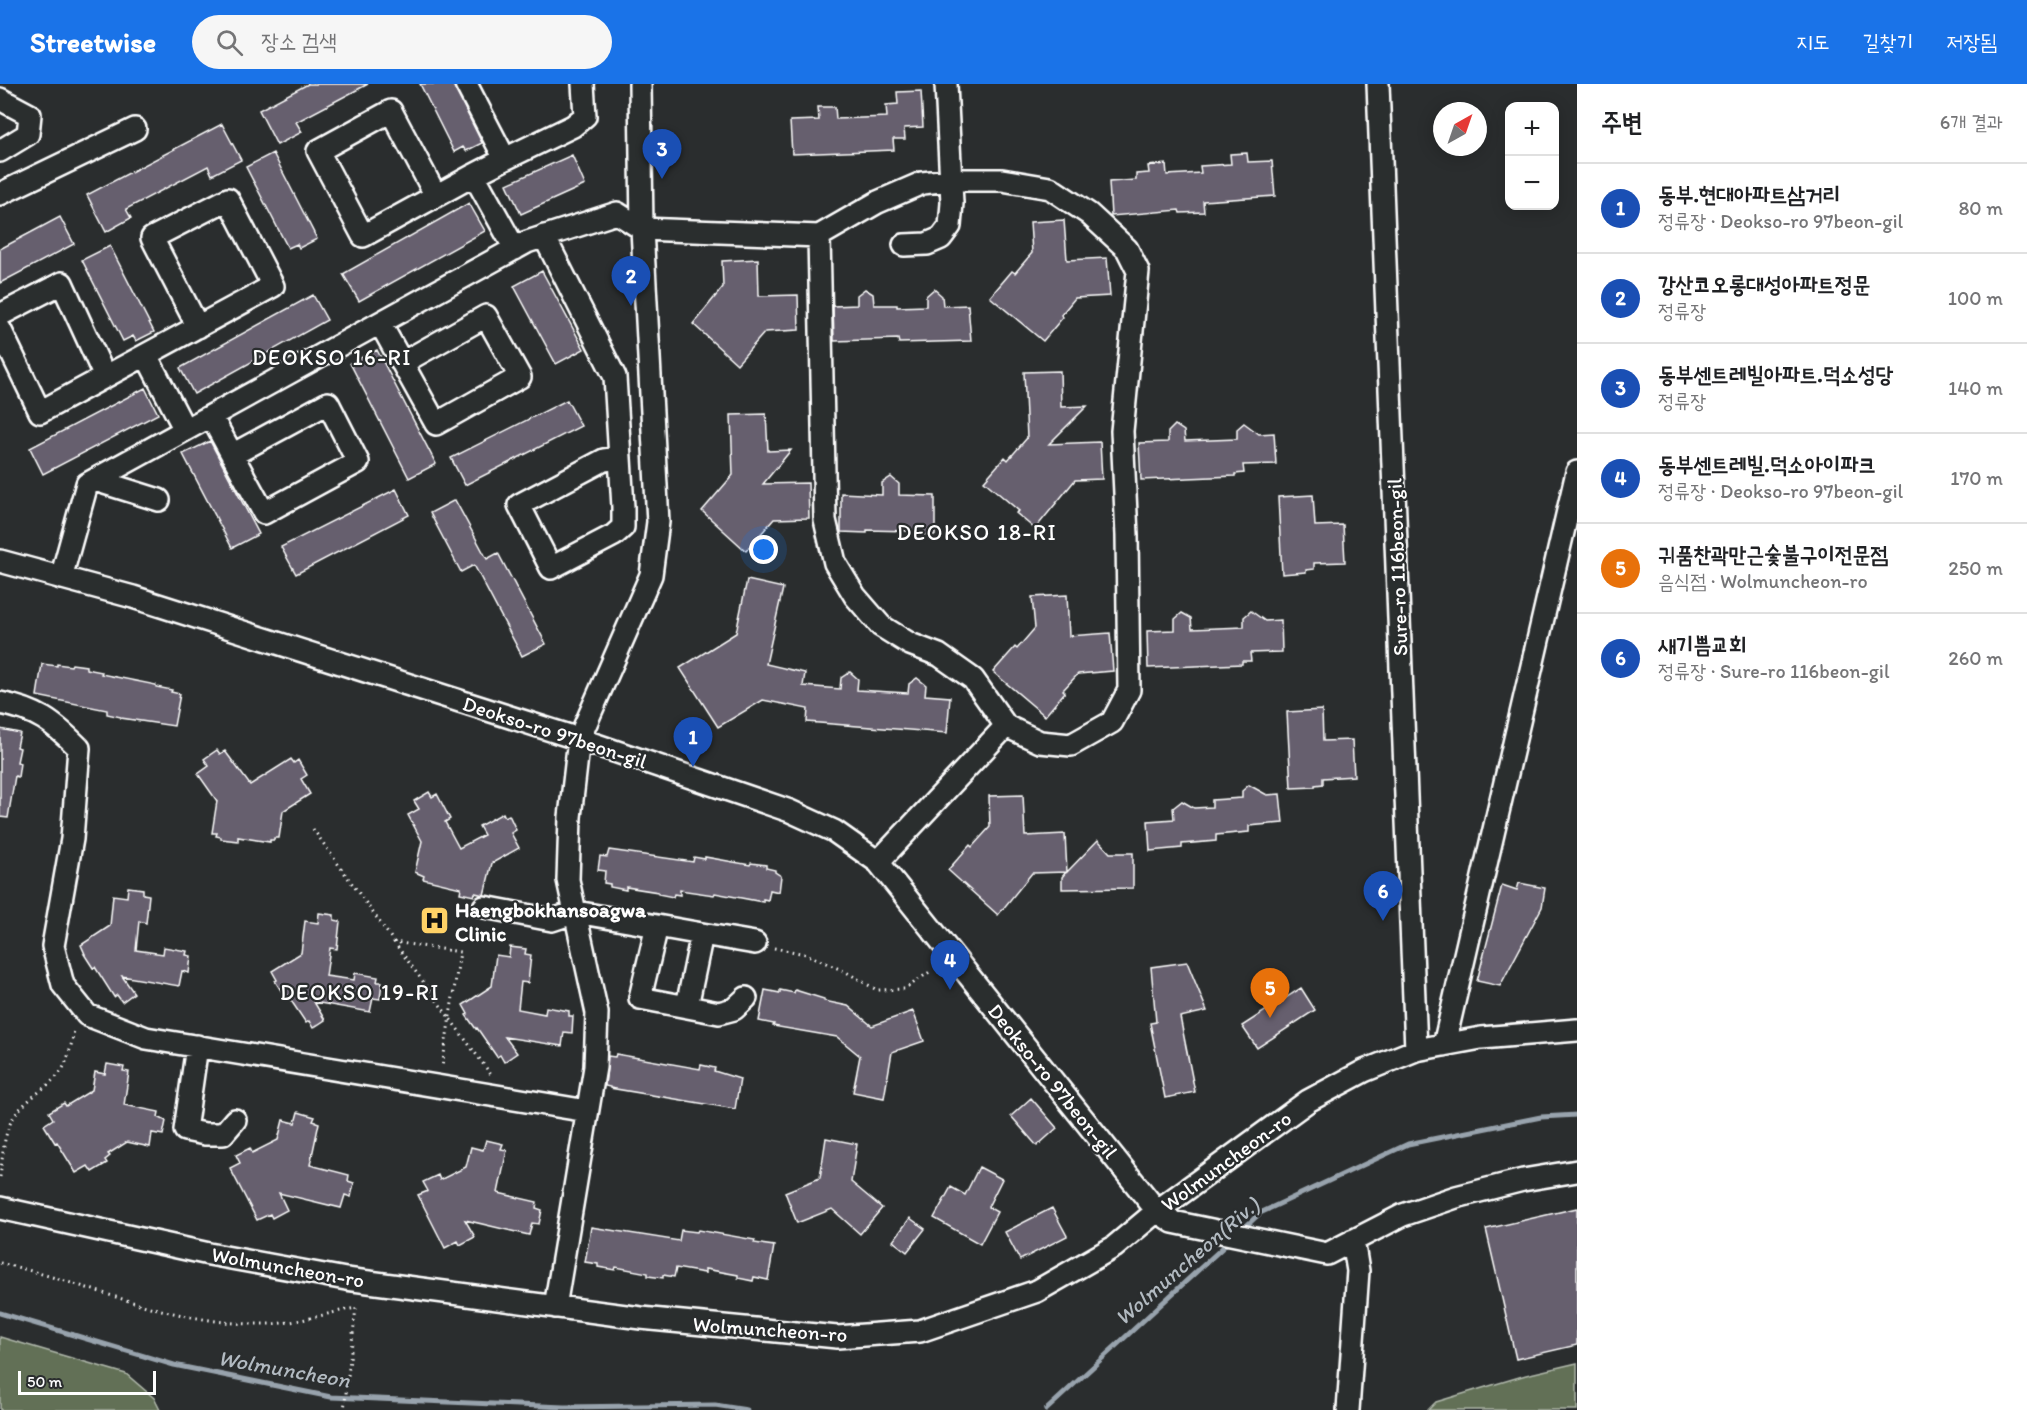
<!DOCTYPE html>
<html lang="ko">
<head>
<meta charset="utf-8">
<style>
  body { margin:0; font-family:Itim,"Poor Story",sans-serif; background:#f6f6f6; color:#202124 }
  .controls { position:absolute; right:18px; top:18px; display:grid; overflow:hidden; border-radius:12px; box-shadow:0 3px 15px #0003 }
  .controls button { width:54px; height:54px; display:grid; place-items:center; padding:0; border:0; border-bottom:2px solid #e0e0e0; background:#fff; color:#202124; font:30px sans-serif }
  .compass { position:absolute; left:1433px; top:18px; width:54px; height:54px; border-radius:50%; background:#fff; box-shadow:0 3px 15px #0003; rotate:40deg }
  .scale { position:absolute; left:18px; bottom:15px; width:138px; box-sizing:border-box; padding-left:6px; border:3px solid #fff; border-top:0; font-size:16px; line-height:21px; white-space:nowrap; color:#fff; -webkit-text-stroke:4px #2a2d2e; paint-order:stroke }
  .you { position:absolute; left:764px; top:466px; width:21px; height:21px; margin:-15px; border:4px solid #fff; border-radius:50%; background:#1a73e8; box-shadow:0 0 0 9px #1a73e833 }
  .badge { display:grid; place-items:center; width:39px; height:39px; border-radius:50%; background:#1a73e8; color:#fff; font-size:20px; font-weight:700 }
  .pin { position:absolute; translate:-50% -50px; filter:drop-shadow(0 2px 3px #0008) }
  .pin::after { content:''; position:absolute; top:32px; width:21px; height:18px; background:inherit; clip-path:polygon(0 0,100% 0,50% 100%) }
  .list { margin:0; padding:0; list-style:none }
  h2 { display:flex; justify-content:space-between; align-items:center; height:78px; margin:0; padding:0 24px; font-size:26px }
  h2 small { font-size:20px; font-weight:400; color:#757577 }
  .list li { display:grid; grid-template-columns:39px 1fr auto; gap:18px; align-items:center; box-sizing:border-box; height:90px; padding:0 24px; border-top:2px solid #e0e0e0 }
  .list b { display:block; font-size:22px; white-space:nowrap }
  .list p { margin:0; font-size:20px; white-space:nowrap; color:#757577 }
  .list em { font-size:20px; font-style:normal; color:#757577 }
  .icon { flex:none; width:33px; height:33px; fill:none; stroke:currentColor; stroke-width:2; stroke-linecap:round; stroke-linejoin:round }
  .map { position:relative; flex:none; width:1577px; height:1326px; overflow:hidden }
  header { display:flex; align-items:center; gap:36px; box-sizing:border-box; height:84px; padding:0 30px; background:#1a73e8; color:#fff }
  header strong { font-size:28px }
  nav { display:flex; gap:33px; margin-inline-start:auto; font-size:21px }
  .search { width:420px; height:54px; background:#f6f6f6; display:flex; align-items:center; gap:15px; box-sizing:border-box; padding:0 21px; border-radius:33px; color:#757577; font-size:22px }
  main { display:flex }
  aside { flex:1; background:#fff }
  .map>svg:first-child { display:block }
  .green { fill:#627057; stroke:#b0b8ab; stroke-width:1.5 }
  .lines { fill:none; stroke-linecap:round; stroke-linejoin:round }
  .stream { stroke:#98a3ad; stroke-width:5 }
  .building { fill:#665e6e; stroke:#fff; stroke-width:1.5 }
  .minor-casing { stroke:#fff; stroke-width:26 }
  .path { stroke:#fff; stroke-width:3; stroke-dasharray:1.5 4.5; stroke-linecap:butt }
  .minor { stroke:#2a2d2e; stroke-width:21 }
  .labels { text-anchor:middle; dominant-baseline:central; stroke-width:4.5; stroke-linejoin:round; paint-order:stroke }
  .street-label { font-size:21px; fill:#fff; stroke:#2a2d2e }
  .poi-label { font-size:21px; font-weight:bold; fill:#fff; stroke:#2a2d2e; text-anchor:start }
  .neighbourhood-label { font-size:22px; letter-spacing:1.5px; fill:#fff; stroke:#2a2d2e }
  .water-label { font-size:22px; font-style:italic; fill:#b2bac1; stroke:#2a2d2e }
</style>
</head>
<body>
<header>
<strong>Streetwise</strong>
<div class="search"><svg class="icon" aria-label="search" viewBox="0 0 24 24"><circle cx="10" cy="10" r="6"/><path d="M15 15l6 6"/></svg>장소 검색</div>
<nav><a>지도</a><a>길찾기</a><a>저장됨</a></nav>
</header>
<main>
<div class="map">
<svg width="1577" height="1326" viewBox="0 0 1577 1326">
  <rect width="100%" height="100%" fill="#2a2d2e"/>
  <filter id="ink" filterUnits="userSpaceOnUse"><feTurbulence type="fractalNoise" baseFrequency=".0167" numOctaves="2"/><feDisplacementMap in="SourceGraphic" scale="12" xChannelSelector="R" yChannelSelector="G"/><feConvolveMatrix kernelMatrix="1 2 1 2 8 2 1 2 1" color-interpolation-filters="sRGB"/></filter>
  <g filter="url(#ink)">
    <path class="green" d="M 0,1253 L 126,1290 L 154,1314 L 160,1326 L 0,1326 Z
      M 1577,1279 L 1577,1326 L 1428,1326 L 1436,1318 L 1526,1291 Z"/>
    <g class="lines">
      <path class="stream" d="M 1241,1147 L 1260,1129 L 1408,1060 L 1541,1033 L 1577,1031
        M 0,1229 L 174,1281 L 331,1313 L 564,1323 L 715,1321 L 747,1326
        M 1046,1326 L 1232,1155"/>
    </g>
    <path class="building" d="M 308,0 L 368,0 L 296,38 L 302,48 L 277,61 L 259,26 Z
      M 420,0 L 453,0 L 482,59 L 466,67 L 463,63 L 454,68 Z
      M 921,7 L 923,43 L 904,44 L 905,55 L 893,55 L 894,66 L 792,70 L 790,37 L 819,36 L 818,23 L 835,23 L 836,35 L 887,33 L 886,21 L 898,20 L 897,8 Z
      M 222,40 L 241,76 L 212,91 L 208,82 L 126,125 L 131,134 L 106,148 L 87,111 Z
      M 273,69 L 317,155 L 299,164 L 297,160 L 288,164 L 246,83 Z
      M 1247,69 L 1248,78 L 1272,77 L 1275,112 L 1203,117 L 1204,128 L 1180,129 L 1179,126 L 1111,132 L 1109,98 L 1136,96 L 1136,90 L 1149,89 L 1148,82 L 1166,80 L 1167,91 L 1201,89 L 1200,82 L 1231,80 L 1230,70 Z
      M 572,71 L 585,101 L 521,130 L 507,100 Z
      M 469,119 L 485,147 L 359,217 L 343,190 Z
      M 60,133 L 74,160 L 0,199 L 0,165 Z
      M 1064,136 L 1067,176 L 1107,174 L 1110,212 L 1075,214 L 1061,231 L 1063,233 L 1043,257 L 990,213 L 1012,187 L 1015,189 L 1032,169 L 1030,138 Z
      M 110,162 L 154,248 L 136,257 L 133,252 L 123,257 L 82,176 Z
      M 758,175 L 759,212 L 798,211 L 799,246 L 765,248 L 737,280 L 693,240 L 723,203 L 722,177 Z
      M 542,187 L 584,265 L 556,280 L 514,202 Z
      M 865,205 L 873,210 L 874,221 L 897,221 L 897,223 L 926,222 L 926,212 L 934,205 L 942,212 L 943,222 L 968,221 L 971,257 L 899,259 L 898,255 L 834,257 L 833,222 L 857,221 L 857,211 Z
      M 313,211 L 327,236 L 194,310 L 180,284 Z
      M 377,266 L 436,380 L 409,394 L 350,279 Z
      M 1060,287 L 1061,323 L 1087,322 L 1049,360 L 1100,358 L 1102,395 L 1075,396 L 1035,445 L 1016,429 L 1019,427 L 984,397 L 1005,373 L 1008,376 L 1027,354 L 1024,288 Z
      M 145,304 L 158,330 L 43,390 L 30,364 Z
      M 567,316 L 581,342 L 465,401 L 451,374 Z
      M 766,330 L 768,367 L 791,366 L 763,400 L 808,399 L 809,434 L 774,435 L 746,467 L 702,427 L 733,391 L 731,331 Z
      M 1244,339 L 1259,350 L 1274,349 L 1276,380 L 1243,381 L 1244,389 L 1235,390 L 1235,392 L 1141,396 L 1139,359 L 1168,358 L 1168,348 L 1175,341 L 1184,347 L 1185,357 L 1237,355 L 1237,345 Z
      M 210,357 L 259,450 L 232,464 L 183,370 Z
      M 891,393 L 899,400 L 899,411 L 935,412 L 935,451 L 910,450 L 910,447 L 867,446 L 867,449 L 841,448 L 841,409 L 882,411 L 882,399 Z
      M 396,405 L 409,431 L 296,490 L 281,463 Z
      M 1313,411 L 1315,442 L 1343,441 L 1345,478 L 1314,479 L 1314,485 L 1306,486 L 1306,488 L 1282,490 L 1278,413 Z
      M 455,416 L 487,475 L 498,469 L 546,560 L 522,572 L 474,481 L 461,488 L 430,429 Z
      M 747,496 L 783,504 L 766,580 L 805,589 L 803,602 L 840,605 L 841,594 L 850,588 L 858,595 L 857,606 L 908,609 L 909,600 L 917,594 L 926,601 L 925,611 L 950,613 L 947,649 L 807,638 L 808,625 L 763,616 L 718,643 L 680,584 L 736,549 Z
      M 1067,511 L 1069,552 L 1110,549 L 1113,587 L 1078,590 L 1063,606 L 1065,608 L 1045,632 L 993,588 L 1015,563 L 1017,565 L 1035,544 L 1032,513 Z
      M 1251,527 L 1265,537 L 1281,536 L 1282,568 L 1250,569 L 1251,577 L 1242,577 L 1242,580 L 1148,584 L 1147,547 L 1175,546 L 1175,535 L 1182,529 L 1191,534 L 1192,545 L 1244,543 L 1244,533 Z
      M 42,580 L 57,582 L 57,580 L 71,582 L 72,580 L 86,582 L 86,585 L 102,588 L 101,590 L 156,601 L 156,603 L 172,606 L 171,608 L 180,610 L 174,642 L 121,634 L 121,633 L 107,630 L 107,626 L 37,612 Z
      M 1322,626 L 1323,657 L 1352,656 L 1354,692 L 1323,694 L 1323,700 L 1315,701 L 1315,703 L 1291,704 L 1287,628 Z
      M 0,645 L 20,649 L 17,663 L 20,664 L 17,678 L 20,679 L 18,693 L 15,692 L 8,734 L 0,733 Z
      M 217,666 L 220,670 L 225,667 L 250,701 L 291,675 L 294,679 L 298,676 L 307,691 L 301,695 L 310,710 L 283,727 L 279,754 L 274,754 L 274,756 L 270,756 L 270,758 L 238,753 L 238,757 L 221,755 L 221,753 L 216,752 L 217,749 L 212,749 L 217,717 L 198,690 L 209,682 L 204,675 Z
      M 1249,701 L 1267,711 L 1280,710 L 1283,739 L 1249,742 L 1249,748 L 1216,751 L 1216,757 L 1182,760 L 1182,764 L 1150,767 L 1148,737 L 1174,735 L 1173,724 L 1182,717 L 1194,724 L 1212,723 L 1212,716 L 1242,714 L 1242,707 Z
      M 429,708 L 432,713 L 437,710 L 450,735 L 445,738 L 459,764 L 484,751 L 479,742 L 503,729 L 505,733 L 509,731 L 516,746 L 511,749 L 519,764 L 492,779 L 484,811 L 475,809 L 474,812 L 460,809 L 461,804 L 423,795 L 424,792 L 415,788 L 422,757 L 408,731 L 419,725 L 414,717 Z
      M 1023,711 L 1025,752 L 1065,750 L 1067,788 L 1098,756 L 1110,769 L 1133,769 L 1133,804 L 1062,805 L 1062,793 L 1066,788 L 1032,789 L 998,831 L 948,786 L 970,761 L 972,763 L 990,743 L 989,712 Z
      M 609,766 L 693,778 L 694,773 L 705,775 L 705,773 L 750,781 L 751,779 L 766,781 L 766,784 L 775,786 L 775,788 L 781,792 L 779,808 L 770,806 L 768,816 L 763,815 L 763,818 L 715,809 L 714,811 L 680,806 L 680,811 L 674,810 L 673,813 L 658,810 L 658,808 L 626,803 L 626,806 L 610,803 L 610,800 L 604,799 L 605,787 L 598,786 L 600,772 L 607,773 Z
      M 1519,799 L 1545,804 L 1542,823 L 1500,902 L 1477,897 L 1502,801 L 1517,806 Z
      M 128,803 L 143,805 L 143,810 L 149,811 L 146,839 L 139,837 L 136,866 L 163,870 L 164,863 L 187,867 L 186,871 L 191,872 L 189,889 L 182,887 L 179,902 L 122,892 L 134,909 L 122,918 L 117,911 L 114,913 L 95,883 L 93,884 L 84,870 L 85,870 L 81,861 L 110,842 L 113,811 L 127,813 Z
      M 319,829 L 334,831 L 334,836 L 340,837 L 337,865 L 330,864 L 326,892 L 354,896 L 355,889 L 378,893 L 377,898 L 382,898 L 380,915 L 373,914 L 370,928 L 314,918 L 325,936 L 313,944 L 309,937 L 306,939 L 286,909 L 284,911 L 275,897 L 277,896 L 272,887 L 301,869 L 305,837 L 318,839 Z
      M 510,863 L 526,865 L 525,870 L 531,871 L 528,899 L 521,898 L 518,925 L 545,930 L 546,923 L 569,927 L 569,932 L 573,932 L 572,949 L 564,948 L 562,962 L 505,953 L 517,969 L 504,978 L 500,971 L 497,973 L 477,944 L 476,945 L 466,931 L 468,930 L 463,921 L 492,902 L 496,871 L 509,873 Z
      M 1187,878 L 1207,927 L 1180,933 L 1195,1008 L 1165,1014 L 1150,939 L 1156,938 L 1151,883 Z
      M 1301,904 L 1315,926 L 1257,964 L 1242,942 Z
      M 765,906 L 780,909 L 780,906 L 794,909 L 795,906 L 824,915 L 824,917 L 848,922 L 872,942 L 913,927 L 924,957 L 892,968 L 884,1014 L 853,1008 L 860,972 L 837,953 L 773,942 L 774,940 L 759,937 Z
      M 616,970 L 700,985 L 701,981 L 715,984 L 714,987 L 740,995 L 735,1025 L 610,1004 L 610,1003 L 605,1002 L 608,972 L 615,973 Z
      M 107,980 L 124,983 L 123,987 L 129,988 L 124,1021 L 159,1028 L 158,1033 L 166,1037 L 163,1051 L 152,1049 L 150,1063 L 127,1058 L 108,1070 L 110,1072 L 105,1076 L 107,1079 L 92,1088 L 88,1082 L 76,1089 L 57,1058 L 55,1059 L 44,1041 L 53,1035 L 49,1028 L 64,1019 L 66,1022 L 92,1006 L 95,988 L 105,990 Z
      M 1031,1014 L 1057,1044 L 1037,1062 L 1011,1032 Z
      M 298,1028 L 315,1033 L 313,1037 L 319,1039 L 310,1081 L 349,1091 L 348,1097 L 354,1099 L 351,1113 L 345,1111 L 341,1124 L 279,1109 L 287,1126 L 272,1134 L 270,1130 L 257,1136 L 230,1084 L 240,1079 L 236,1071 L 250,1064 L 252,1069 L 278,1056 L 283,1036 L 295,1039 Z
      M 826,1054 L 857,1060 L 851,1098 L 882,1124 L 860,1150 L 832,1125 L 797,1139 L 785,1108 L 820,1094 Z
      M 486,1056 L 503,1060 L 501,1065 L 507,1066 L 498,1109 L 537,1118 L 536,1124 L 542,1126 L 539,1140 L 532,1139 L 529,1151 L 465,1136 L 475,1153 L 460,1161 L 458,1157 L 445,1164 L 418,1111 L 428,1107 L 423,1098 L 438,1091 L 440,1096 L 466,1083 L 471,1063 L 483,1066 Z
      M 979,1083 L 1002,1095 L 988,1123 L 997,1128 L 980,1160 L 934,1134 L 951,1103 L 965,1111 Z
      M 1052,1124 L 1067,1152 L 1020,1176 L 1005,1148 Z
      M 1577,1124 L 1577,1261 L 1516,1275 L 1486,1145 Z
      M 910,1134 L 925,1145 L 907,1168 L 893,1157 Z
      M 591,1143 L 679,1157 L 681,1146 L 697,1148 L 698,1146 L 755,1156 L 754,1159 L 774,1162 L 768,1196 L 754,1193 L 753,1197 L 738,1194 L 738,1191 L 705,1185 L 705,1189 L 676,1184 L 674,1193 L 663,1191 L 663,1194 L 648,1192 L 648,1189 L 616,1183 L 615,1186 L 598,1183 L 598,1180 L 585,1178 Z"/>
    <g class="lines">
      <defs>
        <path id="minor" d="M 466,0 L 505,75 L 474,91
          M 1378,0 L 1416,966
          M 0,15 L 30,31 L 28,50 L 0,67
          M 505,75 L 573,42 L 585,32 L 583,0
          M 0,110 L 135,45
          M 436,112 L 391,27 L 318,67 L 363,152 L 474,91 L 515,165
          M 544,152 L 615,293 L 623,423 L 623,443 L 614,451 L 551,484 L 519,421 L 604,376 L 620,374
          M 904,161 L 927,160 L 941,154 L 950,142 L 952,119 L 946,0
          M 0,231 L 62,199 L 105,293
          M 380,239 L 436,340 L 520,293 L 486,232 L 402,279
          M 0,245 L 40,328 L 273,202 L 228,115 L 152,154 L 198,243
          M 146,271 L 185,346
          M 211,332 L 264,429 L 358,378 L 328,319 L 232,371
          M 95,396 L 159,416
          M 0,477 L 133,513 L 579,655 L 790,727 L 834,747 L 878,778 L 1157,1127 L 1173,1138 L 1327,1170 L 1403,1131 L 1456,1113 L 1523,1096 L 1577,1087
          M 61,494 L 87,400 L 527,158 L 617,129 L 642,145 L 819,152 L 878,118 L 922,99 L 950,96 L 1002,96 L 1050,104 L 1089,130 L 1127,165 L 1138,187 L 1122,347 L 1127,451 L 1129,606 L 1112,638 L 1071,661 L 1040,658 L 1006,642 L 973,595 L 939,571 L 910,560 L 881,542 L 855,512 L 835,479 L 825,436 L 819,152
          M 0,619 C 37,626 53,638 79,664 L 72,755 L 53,862 L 63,901 L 87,931 L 146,954 L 587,1027
          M 878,778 L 1006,642
          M 484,823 L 552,836 L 576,828 L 657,842
          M 702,850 L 755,859
          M 687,922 L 702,850 L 657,842 L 640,914 L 719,929 L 734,925 L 746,914
          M 1444,961 L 1577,388
          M 197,962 L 185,1046 L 205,1050 L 223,1050 L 235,1036
          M 0,1124 L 209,1170 L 346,1195 L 641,1234 L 837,1253 L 920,1247 L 1037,1207 L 1114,1163 L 1157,1127 L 1308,1017 L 1364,987 L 1416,966 L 1481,954 L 1577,946
          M 555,1223 L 595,983 L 597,929 L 568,796 L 570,733 L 579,655 L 651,491 L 658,438 L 642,145 L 640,0
          M 1348,1326 L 1358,1187 L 1353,1156"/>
      </defs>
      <use href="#minor" class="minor-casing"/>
      <path class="path" d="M 313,745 L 394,858 L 460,868 L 442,983
        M 394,858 L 492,992
        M 774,864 L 806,870 L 846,888 L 877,906 L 905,905 L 931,887
        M 0,1093 C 3,1072 3,1048 15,1031 C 27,1014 53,1000 62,986 C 69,974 72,958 74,946
        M 0,1179 C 88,1199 174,1242 266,1240 C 296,1240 326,1229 356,1224 L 344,1326"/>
      <use href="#minor" class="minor"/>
    </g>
  </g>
  <defs>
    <symbol id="hospital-square" viewBox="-11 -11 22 22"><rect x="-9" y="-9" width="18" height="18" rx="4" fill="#ffd166" stroke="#2a2d2e"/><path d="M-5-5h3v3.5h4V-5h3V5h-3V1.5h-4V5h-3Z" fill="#111"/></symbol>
  </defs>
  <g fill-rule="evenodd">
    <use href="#hospital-square" x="418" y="820" width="33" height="33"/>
  </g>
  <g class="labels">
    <g class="street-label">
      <text transform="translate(1397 483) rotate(-92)">Sure-ro 116beon-gil</text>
      <text transform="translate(555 648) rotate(18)">Deokso-ro 97beon-gil</text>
      <text transform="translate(1053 997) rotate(51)">Deokso-ro 97beon-gil</text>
      <text transform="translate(1226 1077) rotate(-36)">Wolmuncheon-ro</text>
      <text transform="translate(288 1183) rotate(10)">Wolmuncheon-ro</text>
      <text transform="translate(770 1245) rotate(4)">Wolmuncheon-ro</text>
    </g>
    <g class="poi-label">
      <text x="455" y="825">Haengbokhansoagwa<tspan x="455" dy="24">Clinic</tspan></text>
    </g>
    <g class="neighbourhood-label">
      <text x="332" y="273">DEOKSO 16-RI</text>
      <text x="977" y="448">DEOKSO 18-RI</text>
      <text x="360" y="908">DEOKSO 19-RI</text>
    </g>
    <g class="water-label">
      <text transform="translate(1187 1177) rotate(-41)">Wolmuncheon(Riv.)</text>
      <text transform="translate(284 1285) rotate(10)">Wolmuncheon</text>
    </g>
  </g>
</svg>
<div class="controls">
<button>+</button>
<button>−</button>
</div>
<svg class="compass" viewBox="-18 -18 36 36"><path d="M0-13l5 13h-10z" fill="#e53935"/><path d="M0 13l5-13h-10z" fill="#757577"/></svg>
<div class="scale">50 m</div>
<div class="you"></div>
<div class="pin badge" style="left:693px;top:683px;background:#1a4fb4">1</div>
<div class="pin badge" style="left:631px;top:222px;background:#1a4fb4">2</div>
<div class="pin badge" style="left:662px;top:95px;background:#1a4fb4">3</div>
<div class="pin badge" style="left:950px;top:906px;background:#1a4fb4">4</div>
<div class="pin badge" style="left:1270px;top:934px;background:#e8710a">5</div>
<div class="pin badge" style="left:1383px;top:837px;background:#1a4fb4">6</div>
</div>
<aside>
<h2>주변<small>6개 결과</small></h2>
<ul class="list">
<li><span class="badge" style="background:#1a4fb4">1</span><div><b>동부.현대아파트삼거리</b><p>정류장 · Deokso-ro 97beon-gil</p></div><em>80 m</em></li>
<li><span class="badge" style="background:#1a4fb4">2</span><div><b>강산코오롱대성아파트정문</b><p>정류장</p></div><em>100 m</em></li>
<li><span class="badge" style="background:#1a4fb4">3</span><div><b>동부센트레빌아파트.덕소성당</b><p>정류장</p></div><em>140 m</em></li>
<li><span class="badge" style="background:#1a4fb4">4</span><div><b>동부센트레빌.덕소아이파크</b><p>정류장 · Deokso-ro 97beon-gil</p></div><em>170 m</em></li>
<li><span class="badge" style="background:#e8710a">5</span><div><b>귀품찬곽만근숯불구이전문점</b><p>음식점 · Wolmuncheon-ro</p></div><em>250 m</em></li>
<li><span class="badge" style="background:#1a4fb4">6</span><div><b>새기쁨교회</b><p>정류장 · Sure-ro 116beon-gil</p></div><em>260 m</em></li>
</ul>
</aside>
</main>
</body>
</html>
